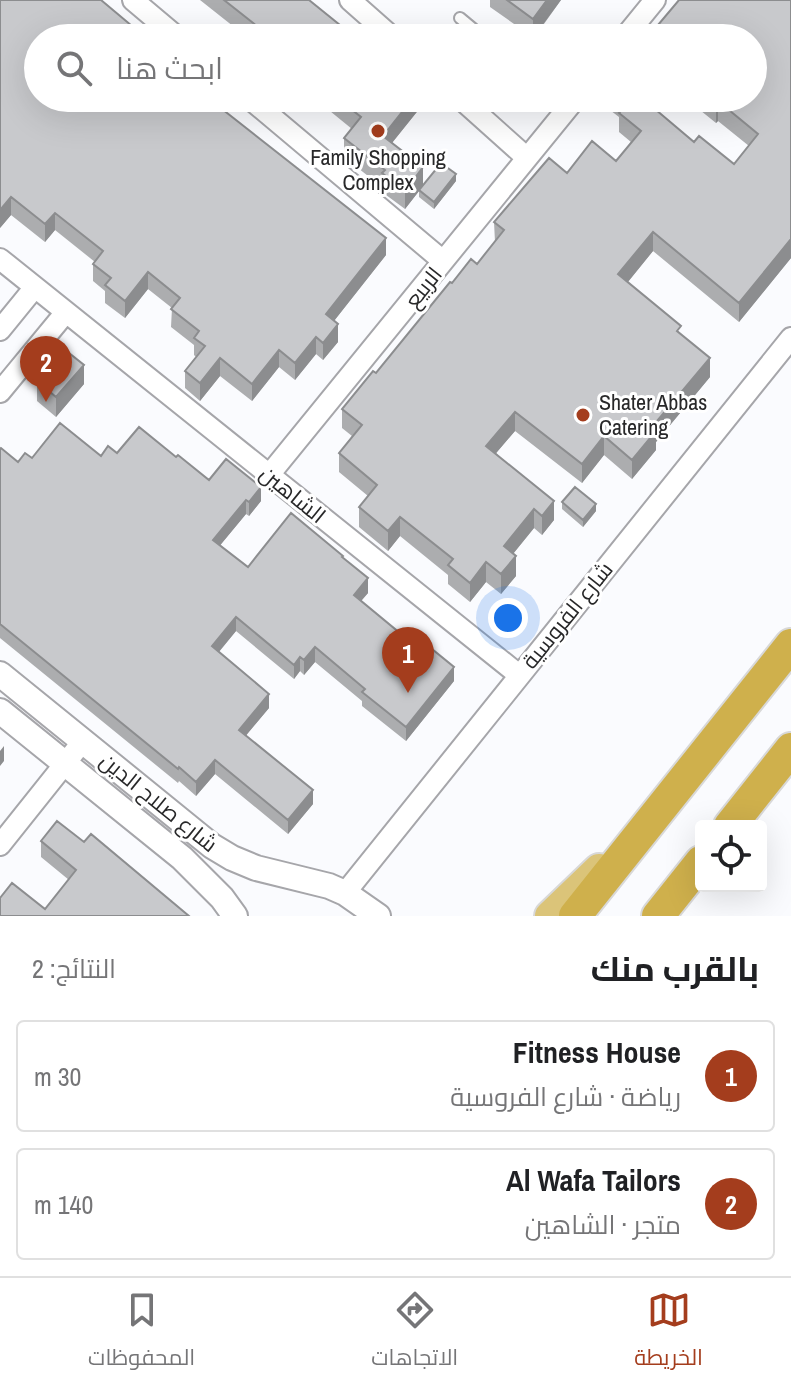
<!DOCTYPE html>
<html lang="ar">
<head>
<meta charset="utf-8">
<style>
  body { margin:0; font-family:"Archivo Narrow",Cairo,sans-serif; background:#f2f2f2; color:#202124; direction:rtl }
  .controls { position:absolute; right:24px; bottom:24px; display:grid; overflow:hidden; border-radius:8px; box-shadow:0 8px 32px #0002 }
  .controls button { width:72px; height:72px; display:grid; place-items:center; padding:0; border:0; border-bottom:2px solid #e0e0e0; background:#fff; color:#202124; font:40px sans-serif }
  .you { position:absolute; left:508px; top:618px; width:28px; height:28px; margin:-20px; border:6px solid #fff; border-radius:50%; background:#1a73e8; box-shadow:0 0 0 12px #1a73e833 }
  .badge { display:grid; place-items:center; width:52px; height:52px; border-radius:50%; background:#a43d1d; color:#fff; font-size:26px; font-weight:700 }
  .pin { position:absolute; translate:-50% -66px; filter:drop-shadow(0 2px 4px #0008) }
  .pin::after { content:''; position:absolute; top:42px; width:28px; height:24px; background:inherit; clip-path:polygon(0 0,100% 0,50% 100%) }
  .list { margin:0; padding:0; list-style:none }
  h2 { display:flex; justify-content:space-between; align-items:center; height:104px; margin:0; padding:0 32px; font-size:34px }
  h2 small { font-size:26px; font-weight:400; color:#757577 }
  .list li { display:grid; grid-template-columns:52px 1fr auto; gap:24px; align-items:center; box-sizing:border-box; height:112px; margin:0 16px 16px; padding:0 16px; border:2px solid #e0e0e0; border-radius:8px }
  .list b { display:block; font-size:30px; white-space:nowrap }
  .list p { margin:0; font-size:26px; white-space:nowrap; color:#757577 }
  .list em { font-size:26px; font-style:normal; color:#757577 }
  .icon { flex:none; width:44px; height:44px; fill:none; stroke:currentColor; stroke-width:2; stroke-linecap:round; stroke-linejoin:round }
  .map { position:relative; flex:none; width:791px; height:916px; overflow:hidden; direction:ltr }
  .search { position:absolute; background:#fff; box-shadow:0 8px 32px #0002; left:24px; right:24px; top:24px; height:88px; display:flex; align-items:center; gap:20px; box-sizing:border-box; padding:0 28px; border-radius:44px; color:#757577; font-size:30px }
  .sheet { height:360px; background:#fff }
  nav { display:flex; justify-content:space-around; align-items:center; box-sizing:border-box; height:112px; border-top:2px solid #e0e0e0; background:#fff; font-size:22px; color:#757577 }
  nav a { display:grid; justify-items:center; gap:4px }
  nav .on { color:#a43d1d }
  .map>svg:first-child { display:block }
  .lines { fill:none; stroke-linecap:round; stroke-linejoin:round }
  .service-casing { stroke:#a6a6aa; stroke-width:14 }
  .minor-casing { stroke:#a6a6aa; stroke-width:24 }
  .tertiary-casing { stroke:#a6a6aa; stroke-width:28 }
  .primary-casing { stroke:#d8d8d8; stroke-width:34 }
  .trunk-casing { stroke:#d8d8d8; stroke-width:36 }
  .service { stroke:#fff; stroke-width:10 }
  .minor { stroke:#fff; stroke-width:20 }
  .tertiary { stroke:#fff; stroke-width:24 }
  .primary { stroke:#dbc479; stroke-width:30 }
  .trunk { stroke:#cfb04c; stroke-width:32 }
  .wall { fill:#acadaf }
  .shaded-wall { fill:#8c8d8f }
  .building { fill:#c8c9cc; stroke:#8c8d8f; stroke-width:2 }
  .poi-dot { fill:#a43d1d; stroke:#fff; stroke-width:3 }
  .labels { text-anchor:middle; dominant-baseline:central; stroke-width:6; stroke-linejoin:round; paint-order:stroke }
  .poi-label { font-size:22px; fill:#282829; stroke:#fff }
  .street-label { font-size:22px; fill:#282829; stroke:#fff }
</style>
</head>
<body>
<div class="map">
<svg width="791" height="916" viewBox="0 0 791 916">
  <rect width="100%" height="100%" fill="#fafbfe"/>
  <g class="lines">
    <defs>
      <path id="service" d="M 460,18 L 484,38"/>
      <path id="minor" d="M 133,0 L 178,38
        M 350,0 L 393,38
        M 624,38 L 655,0
        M 249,98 L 443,261
        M 460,98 L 527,158
        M 0,259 L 519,675
        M 0,330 L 35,287
        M 0,392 L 66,312
        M 269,475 L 576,98
        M 0,845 L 83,741
        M 345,893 L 791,338"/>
      <path id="tertiary" d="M 0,674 L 212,846 L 232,858 L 256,868 L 329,886 L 345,893 L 378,916
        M 0,711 L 182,858 L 222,898 L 235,916"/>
      <path id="primary" d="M 550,916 L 599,869"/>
      <path id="trunk" d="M 730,826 L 791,749
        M 575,916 L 791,645
        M 658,916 L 701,862"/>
    </defs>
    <use href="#service" class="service-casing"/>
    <use href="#minor" class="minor-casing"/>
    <use href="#tertiary" class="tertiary-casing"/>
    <use href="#primary" class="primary-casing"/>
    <use href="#trunk" class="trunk-casing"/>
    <use href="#service" class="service"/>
    <use href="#minor" class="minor"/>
    <use href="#tertiary" class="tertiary"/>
    <use href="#primary" class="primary"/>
    <use href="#trunk" class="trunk"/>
  </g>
  <path class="wall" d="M 200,0 L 309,0 L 356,38 L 248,38 Z
    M 490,0 L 561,0 L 534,38 L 490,7 Z
    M 791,0 L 791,258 L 739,322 L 653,251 L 628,282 L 681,334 L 710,377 L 656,442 L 656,450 L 632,479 L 604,455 L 582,483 L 515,431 L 496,453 L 554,520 L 542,535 L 534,528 L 513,554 L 516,576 L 501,594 L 486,582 L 470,602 L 448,584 L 448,575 L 400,536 L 388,551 L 359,527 L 359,507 L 368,496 L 339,472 L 339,453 L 352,436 L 342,428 L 342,409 L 376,373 L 452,283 L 477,264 L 495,242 L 494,222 L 567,173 L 616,161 L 631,142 L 619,132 L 619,117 L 606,107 L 606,98 L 671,98 L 659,112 L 694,142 L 734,164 L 749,146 L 718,121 L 716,123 L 685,98 L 753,98 Z
    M 38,38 L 386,255 L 334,321 L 338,342 L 323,360 L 316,354 L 295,380 L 279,367 L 252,401 L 220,376 L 200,401 L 185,388 L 185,371 L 196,357 L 194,355 L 194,345 L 171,327 L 172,308 L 148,289 L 125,318 L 105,303 L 105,291 L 93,281 L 93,264 L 95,262 L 55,230 L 45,242 L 11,215 L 0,228 Z
    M 314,98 L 420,98 L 420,108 L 392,143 L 423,185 L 456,181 L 434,209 L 419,197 L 419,191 L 405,209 L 382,192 L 382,187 L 344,157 L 344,138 L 352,129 Z
    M 37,381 L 84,384 L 56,417 L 37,401 Z
    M 0,449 L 18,462 L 32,458 L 101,456 L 117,453 L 176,457 L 209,480 L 261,501 L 249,516 L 246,514 L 220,545 L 248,567 L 343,559 L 368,593 L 361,601 L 454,681 L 406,741 L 362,706 L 362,701 L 315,662 L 304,675 L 300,671 L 294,679 L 236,631 L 219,652 L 269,708 L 246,735 L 313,804 L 288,834 L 215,774 L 196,796 L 179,781 L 178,783 L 0,638 Z
    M 562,502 L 596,511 L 583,527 L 562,509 Z
    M 41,841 L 84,842 L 189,916 L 45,909 L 69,880 L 41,857 Z"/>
  <path class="shaded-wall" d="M 547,0 L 561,0 L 533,38 L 533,19 Z
    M 413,98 L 420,98 L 420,108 L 383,154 L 383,136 Z
    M 655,98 L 671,98 L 649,124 L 649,104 Z
    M 718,101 L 718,121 L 716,123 L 716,104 Z
    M 423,167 L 423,186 L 405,209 L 405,191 Z
    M 456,174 L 456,181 L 434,209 L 434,202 Z
    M 11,197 L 11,215 L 0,228 L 0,210 Z
    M 55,213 L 55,230 L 45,242 L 45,224 Z
    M 653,232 L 653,251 L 618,294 L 618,274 Z
    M 386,238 L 386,255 L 326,331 L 326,314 Z
    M 791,239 L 791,258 L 739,322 L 739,303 Z
    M 148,272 L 148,289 L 125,318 L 125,301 Z
    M 338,324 L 338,342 L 323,360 L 323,343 Z
    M 316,337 L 316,354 L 295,380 L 295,363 Z
    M 279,350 L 279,367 L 252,401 L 252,384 Z
    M 220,358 L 220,376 L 200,401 L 200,383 Z
    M 710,358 L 710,377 L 656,442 L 656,450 L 632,479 L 632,460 L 652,427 Z
    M 84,365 L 84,384 L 56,417 L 56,397 Z
    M 515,412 L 515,431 L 486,465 L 486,446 Z
    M 604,436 L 604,455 L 582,483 L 582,464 Z
    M 261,487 L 261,501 L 249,516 L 249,502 Z
    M 246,500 L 246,514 L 213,554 L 213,540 Z
    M 554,501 L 554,520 L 542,535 L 542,516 Z
    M 596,504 L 596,511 L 583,527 L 583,520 Z
    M 534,509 L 534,528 L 504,565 L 504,546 Z
    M 400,517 L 400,536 L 388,551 L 388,531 Z
    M 516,556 L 516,576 L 501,594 L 501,574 Z
    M 486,562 L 486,582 L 470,602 L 470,583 Z
    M 368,578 L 368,593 L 354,609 L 354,595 Z
    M 236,617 L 236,631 L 212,660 L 212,646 Z
    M 315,647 L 315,662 L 304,675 L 304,660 Z
    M 300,657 L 300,671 L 294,679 L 294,665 Z
    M 454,667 L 454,681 L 406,741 L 406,727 Z
    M 269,694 L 269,708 L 239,744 L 239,730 Z
    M 4,746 L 4,761 L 0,766 L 0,751 Z
    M 215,760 L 215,774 L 196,796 L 196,782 Z
    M 313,790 L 313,804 L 288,834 L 288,820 Z"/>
  <path class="building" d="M 0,0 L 101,0 L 138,31 L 136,33 L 142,38 L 38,38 L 38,98 L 208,98 L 386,238 L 326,314 L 338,324 L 323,343 L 316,337 L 295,363 L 279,350 L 252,384 L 220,358 L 200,383 L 185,371 L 205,346 L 194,338 L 199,331 L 171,309 L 180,298 L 148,272 L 125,301 L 105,285 L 111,278 L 93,264 L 103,251 L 55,213 L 45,224 L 11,197 L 0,210 Z
    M 224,0 L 309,0 L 356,38 L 272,38 Z
    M 507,0 L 547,0 L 533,19 Z
    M 679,0 L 791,0 L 791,239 L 739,303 L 653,232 L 618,274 L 681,326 L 677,331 L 710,358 L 652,427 L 656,431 L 632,460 L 604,436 L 582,464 L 515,412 L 486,446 L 554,501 L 542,516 L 534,509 L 504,546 L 516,556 L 501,574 L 486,562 L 470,583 L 448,565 L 453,559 L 400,517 L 388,531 L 359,507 L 377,485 L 339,453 L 362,425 L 342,409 L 373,371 L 376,373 L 450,282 L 452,283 L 471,259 L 477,264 L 504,230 L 494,222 L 549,158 L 567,173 L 592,141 L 616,161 L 641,131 L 619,113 L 627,104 L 619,98 L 655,98 L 649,104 L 694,142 L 699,136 L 734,164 L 758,134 L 718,101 L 716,104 L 708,98 L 753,98 L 753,38 L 647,38 Z
    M 337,98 L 413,98 L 383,136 L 423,167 L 405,191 L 382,173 L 385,170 L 344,138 L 361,117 Z
    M 441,163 L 456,174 L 434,202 L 419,190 Z
    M 64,349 L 84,365 L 56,397 L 37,381 Z
    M 60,423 L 101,456 L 108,446 L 117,453 L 139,427 L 176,457 L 178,455 L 209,480 L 226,459 L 261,487 L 249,502 L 246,500 L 213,540 L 248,567 L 291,513 L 343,556 L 342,557 L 368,578 L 354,595 L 406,638 L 411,632 L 454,667 L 406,727 L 362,692 L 365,689 L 315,647 L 304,660 L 300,657 L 294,665 L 236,617 L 212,646 L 269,694 L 239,730 L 313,790 L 288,820 L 215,760 L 196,782 L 179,767 L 178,769 L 0,624 L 0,449 L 1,448 L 18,462 L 25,453 L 32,458 Z
    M 575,487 L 596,504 L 583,520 L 562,502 Z
    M 57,821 L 84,842 L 91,834 L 189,916 L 0,916 L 0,898 L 12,883 L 45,909 L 76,870 L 41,841 Z"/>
  <g class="poi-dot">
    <circle cx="378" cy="131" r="8"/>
    <circle cx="583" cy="415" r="8"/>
  </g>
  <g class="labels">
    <g class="poi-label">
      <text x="378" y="157">Family Shopping<tspan x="378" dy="25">Complex</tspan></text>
      <text x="599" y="402" text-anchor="start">Shater Abbas<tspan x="599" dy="25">Catering</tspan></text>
    </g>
    <g class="street-label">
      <text transform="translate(423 287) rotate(-51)">الربيع</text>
      <text transform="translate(293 494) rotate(39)">الشاهين</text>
      <text transform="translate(567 615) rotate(-51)">شارع الفروسية</text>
      <text transform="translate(159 802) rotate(39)">شارع صلاح الدين</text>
    </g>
  </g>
</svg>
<div class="controls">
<button><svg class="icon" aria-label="locate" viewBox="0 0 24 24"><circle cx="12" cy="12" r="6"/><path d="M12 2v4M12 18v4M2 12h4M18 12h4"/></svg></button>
</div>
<div class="you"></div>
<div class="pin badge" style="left:408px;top:693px">1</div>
<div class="pin badge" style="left:46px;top:402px">2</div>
<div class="search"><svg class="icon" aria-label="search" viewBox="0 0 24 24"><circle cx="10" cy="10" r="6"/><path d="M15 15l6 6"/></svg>ابحث هنا</div>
</div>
<section class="sheet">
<h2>بالقرب منك<small>النتائج: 2</small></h2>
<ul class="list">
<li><span class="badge">1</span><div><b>Fitness House</b><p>رياضة · شارع الفروسية</p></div><em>30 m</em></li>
<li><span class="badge">2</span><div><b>Al Wafa Tailors</b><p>متجر · الشاهين</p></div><em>140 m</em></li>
</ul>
</section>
<nav>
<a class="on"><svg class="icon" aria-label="map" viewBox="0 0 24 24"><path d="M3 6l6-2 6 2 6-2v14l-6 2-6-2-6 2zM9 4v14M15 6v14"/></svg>الخريطة</a>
<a><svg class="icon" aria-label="directions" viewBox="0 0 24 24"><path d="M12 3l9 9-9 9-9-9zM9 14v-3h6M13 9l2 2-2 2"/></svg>الاتجاهات</a>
<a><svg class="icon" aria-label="saved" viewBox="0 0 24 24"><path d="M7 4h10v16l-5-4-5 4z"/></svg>المحفوظات</a>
</nav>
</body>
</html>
